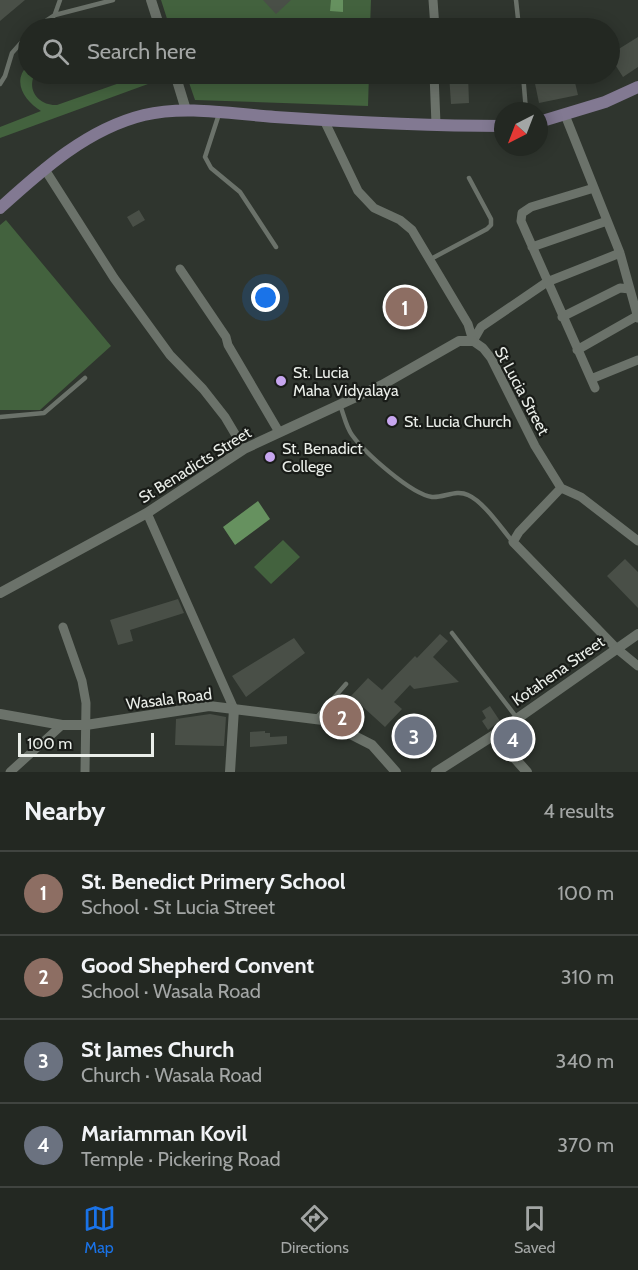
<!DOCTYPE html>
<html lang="en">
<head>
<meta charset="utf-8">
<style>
  body { margin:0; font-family:Cabin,sans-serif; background:#2f342f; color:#f1f3f6 }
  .compass { position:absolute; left:494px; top:102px; width:54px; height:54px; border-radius:50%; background:#232822; box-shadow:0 3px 15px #0003; rotate:222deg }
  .scale { position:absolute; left:18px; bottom:15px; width:136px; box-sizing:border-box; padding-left:6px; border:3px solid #eaeee9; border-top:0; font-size:16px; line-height:21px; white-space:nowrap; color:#eaeee9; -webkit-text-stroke:4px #191c18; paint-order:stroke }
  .you { position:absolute; left:266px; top:298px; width:21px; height:21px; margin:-15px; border:4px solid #fff; border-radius:50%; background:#1a73e8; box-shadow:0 0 0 9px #1a73e833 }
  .badge { display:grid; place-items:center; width:39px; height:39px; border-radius:50%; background:#1a73e8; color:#fff; font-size:20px; font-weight:700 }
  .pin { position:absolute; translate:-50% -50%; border:3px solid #fff; box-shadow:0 2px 6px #0006 }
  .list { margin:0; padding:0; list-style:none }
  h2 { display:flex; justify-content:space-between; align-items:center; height:78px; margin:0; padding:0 24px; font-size:26px }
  h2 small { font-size:20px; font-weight:400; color:#a3a6a5 }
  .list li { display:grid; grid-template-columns:39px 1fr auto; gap:18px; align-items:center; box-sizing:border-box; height:84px; padding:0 24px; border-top:2px solid #404440 }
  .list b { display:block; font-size:22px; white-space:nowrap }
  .list p { margin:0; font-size:20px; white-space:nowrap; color:#a3a6a5 }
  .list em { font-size:20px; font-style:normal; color:#a3a6a5 }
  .icon { flex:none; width:33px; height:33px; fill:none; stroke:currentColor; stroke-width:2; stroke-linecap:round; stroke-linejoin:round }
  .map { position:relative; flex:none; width:638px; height:772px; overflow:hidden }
  .search { position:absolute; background:#232822; box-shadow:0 3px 15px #0003; left:18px; right:18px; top:18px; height:66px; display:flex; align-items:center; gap:15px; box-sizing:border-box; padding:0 21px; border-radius:33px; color:#a3a6a5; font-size:22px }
  .sheet { height:414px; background:#232822 }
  nav { display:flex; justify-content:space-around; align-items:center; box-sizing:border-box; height:84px; border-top:2px solid #404440; background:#232822; font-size:16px; color:#a3a6a5 }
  nav a { display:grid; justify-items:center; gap:3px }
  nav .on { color:#1a73e8 }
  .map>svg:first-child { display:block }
  .green { fill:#43623e }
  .water { fill:#66915f }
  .building { fill:#494f47 }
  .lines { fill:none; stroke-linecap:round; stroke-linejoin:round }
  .service { stroke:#6b726a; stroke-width:4.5 }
  .minor { stroke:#6b726a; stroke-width:9 }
  .tertiary { stroke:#6b726a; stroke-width:10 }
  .secondary { stroke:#827992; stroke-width:12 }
  .poi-dot { fill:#c7a6ef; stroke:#191c18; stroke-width:2 }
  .labels { text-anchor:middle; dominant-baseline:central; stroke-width:4.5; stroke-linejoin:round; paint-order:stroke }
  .poi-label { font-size:16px; fill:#eaeee9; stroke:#191c18; text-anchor:start }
  .street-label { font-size:16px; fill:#eaeee9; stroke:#191c18 }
</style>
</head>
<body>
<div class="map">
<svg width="638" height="772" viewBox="0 0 638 772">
  <rect width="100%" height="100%" fill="#2f352e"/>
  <path class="green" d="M 161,0 L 371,0 L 370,28 L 170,28 Z
    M 28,65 L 28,74 L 35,74 C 26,90 39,106 57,105 L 128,80 L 134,74 L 145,74 L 144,76 L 148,84 L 0,138 L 0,127 L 41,111 C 25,101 11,82 28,65 Z
    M 186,74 L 369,74 L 368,106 L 195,100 Z
    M 6,220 L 111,346 L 40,410 L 0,410 L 0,225 Z
    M 283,540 L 300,557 L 271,584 L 254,567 Z"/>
  <path class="water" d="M 331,0 L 343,0 L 343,12 L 330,11 Z
    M 258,501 L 270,519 L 235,545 L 223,527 Z"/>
  <path class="building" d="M 0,0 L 25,0 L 0,21 Z
    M 263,0 L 291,0 L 276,14 Z
    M 638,37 L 638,67 L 623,77 L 609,55 Z
    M 449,74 L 468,74 L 469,103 L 451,104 Z
    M 533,74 L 573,74 L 578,95 L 539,103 Z
    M 139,210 L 145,220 L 133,227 L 127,217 Z
    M 625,559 L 638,572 L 638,608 L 607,576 Z
    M 178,599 L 184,613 L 130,630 L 133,641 L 118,645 L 110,620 Z
    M 440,634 L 448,641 L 433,657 L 459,682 L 414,689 L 410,685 L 394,702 L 402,709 L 385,727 L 351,696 L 368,678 L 382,690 L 415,656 L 417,658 Z
    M 294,638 L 305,653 L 246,697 L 232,676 Z
    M 490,706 L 500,721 L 488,730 L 482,721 L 486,718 L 482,711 Z
    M 210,714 L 226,717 L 224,746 L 175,745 L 176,719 Z
    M 265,731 L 265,733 L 270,733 L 270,737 L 287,736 L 287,744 L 250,747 L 250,732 Z"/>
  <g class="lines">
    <path class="service" d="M 516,0 L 519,28
      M 55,14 L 60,0
      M 35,28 L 55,15 L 113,0
      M 523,74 L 526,111
      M 0,84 L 5,76 L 12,53 L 28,35
      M 219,114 L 205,157 L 211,168 L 240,192 L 276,247
      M 429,260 L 487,229 L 491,225 L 491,219 L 469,178
      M 340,405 C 344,415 346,427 352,435 C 365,453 411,494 432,497 C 444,498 456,489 468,495 C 484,502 501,528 513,542
      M 0,417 L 44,413 L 85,378
      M 452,633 L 517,718
      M 317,717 L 346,684"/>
    <path class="minor" d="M 433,0 L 435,28
      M 434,74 L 436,124
      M 565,115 L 620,253 L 638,318
      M 324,120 L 358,191 L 374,208 L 400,220 L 412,230 L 468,324 L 473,341 L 483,348 L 491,358 L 535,446 L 561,488 L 581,497 L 638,541
      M 44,168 L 114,278 L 170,355 L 203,389 L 225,417 L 244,449
      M 594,188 L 531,207 L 522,213 L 521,221 L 595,388
      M 532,247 L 607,221
      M 180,269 L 226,337 L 228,345 L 279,432
      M 562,317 L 620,288 L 630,289
      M 473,341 L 481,327 L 547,282 L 620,253
      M 577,350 L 637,316
      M 591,379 L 638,360
      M 561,488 L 519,532 L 513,542 L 616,648 L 638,666
      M 147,513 L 234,709
      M 63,627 L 82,681 L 86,703 L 85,772
      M 10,772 L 62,725"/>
    <path class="tertiary" d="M 151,0 L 160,28
      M 175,74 L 186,110
      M 0,593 L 147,513 L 244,449 L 382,385 L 459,341 L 473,341
      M 0,714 L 62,725 L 86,725 L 209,706 L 323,720 L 372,745 L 396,772
      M 494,735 L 527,772
      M 230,772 L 234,709
      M 436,772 L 494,735 L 638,634"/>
    <path class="secondary" d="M 539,122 L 605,102 L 638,87
      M 0,208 C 42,170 87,129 144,115 C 185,105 233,114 275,117 C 351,122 427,126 503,126"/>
  </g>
  <g class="poi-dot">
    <circle cx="281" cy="381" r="6"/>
    <circle cx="392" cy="421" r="6"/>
    <circle cx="270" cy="457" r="6"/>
  </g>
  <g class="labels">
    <g class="poi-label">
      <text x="293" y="372">St. Lucia<tspan x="293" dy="18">Maha Vidyalaya</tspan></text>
      <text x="404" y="421">St. Lucia Church</text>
      <text x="282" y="448">St. Benadict<tspan x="282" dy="18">College</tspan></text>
    </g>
    <g class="street-label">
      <text transform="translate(522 391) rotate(62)">St Lucia Street</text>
      <text transform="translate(195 465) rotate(-32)">St Benadicts Street</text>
      <text transform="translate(558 671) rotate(-35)">Kotahena Street</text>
      <text transform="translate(169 699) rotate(-7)">Wasala Road</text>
    </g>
  </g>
</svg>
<svg class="compass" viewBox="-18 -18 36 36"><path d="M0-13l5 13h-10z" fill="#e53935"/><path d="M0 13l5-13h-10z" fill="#a3a6a5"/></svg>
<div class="scale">100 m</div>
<div class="you"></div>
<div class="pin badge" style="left:405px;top:307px;background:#8d6e63">1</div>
<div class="pin badge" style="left:342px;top:717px;background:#8d6e63">2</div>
<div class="pin badge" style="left:414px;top:736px;background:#6b7280">3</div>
<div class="pin badge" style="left:513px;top:739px;background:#6b7280">4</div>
<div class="search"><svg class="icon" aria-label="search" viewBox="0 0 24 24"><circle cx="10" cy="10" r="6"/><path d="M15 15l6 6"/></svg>Search here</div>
</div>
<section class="sheet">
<h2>Nearby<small>4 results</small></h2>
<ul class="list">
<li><span class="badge" style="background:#8d6e63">1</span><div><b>St. Benedict Primery School</b><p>School · St Lucia Street</p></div><em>100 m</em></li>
<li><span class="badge" style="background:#8d6e63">2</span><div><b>Good Shepherd Convent</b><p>School · Wasala Road</p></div><em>310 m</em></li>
<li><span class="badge" style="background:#6b7280">3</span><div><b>St James Church</b><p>Church · Wasala Road</p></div><em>340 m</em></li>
<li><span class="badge" style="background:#6b7280">4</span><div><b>Mariamman Kovil</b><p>Temple · Pickering Road</p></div><em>370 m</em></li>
</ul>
</section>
<nav>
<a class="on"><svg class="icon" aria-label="map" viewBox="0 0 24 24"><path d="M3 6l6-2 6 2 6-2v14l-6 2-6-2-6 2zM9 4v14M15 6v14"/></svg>Map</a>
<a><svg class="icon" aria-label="directions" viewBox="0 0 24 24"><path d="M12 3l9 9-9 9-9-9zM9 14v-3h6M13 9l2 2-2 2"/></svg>Directions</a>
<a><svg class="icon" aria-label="saved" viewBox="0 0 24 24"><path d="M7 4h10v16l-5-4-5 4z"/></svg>Saved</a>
</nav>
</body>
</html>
